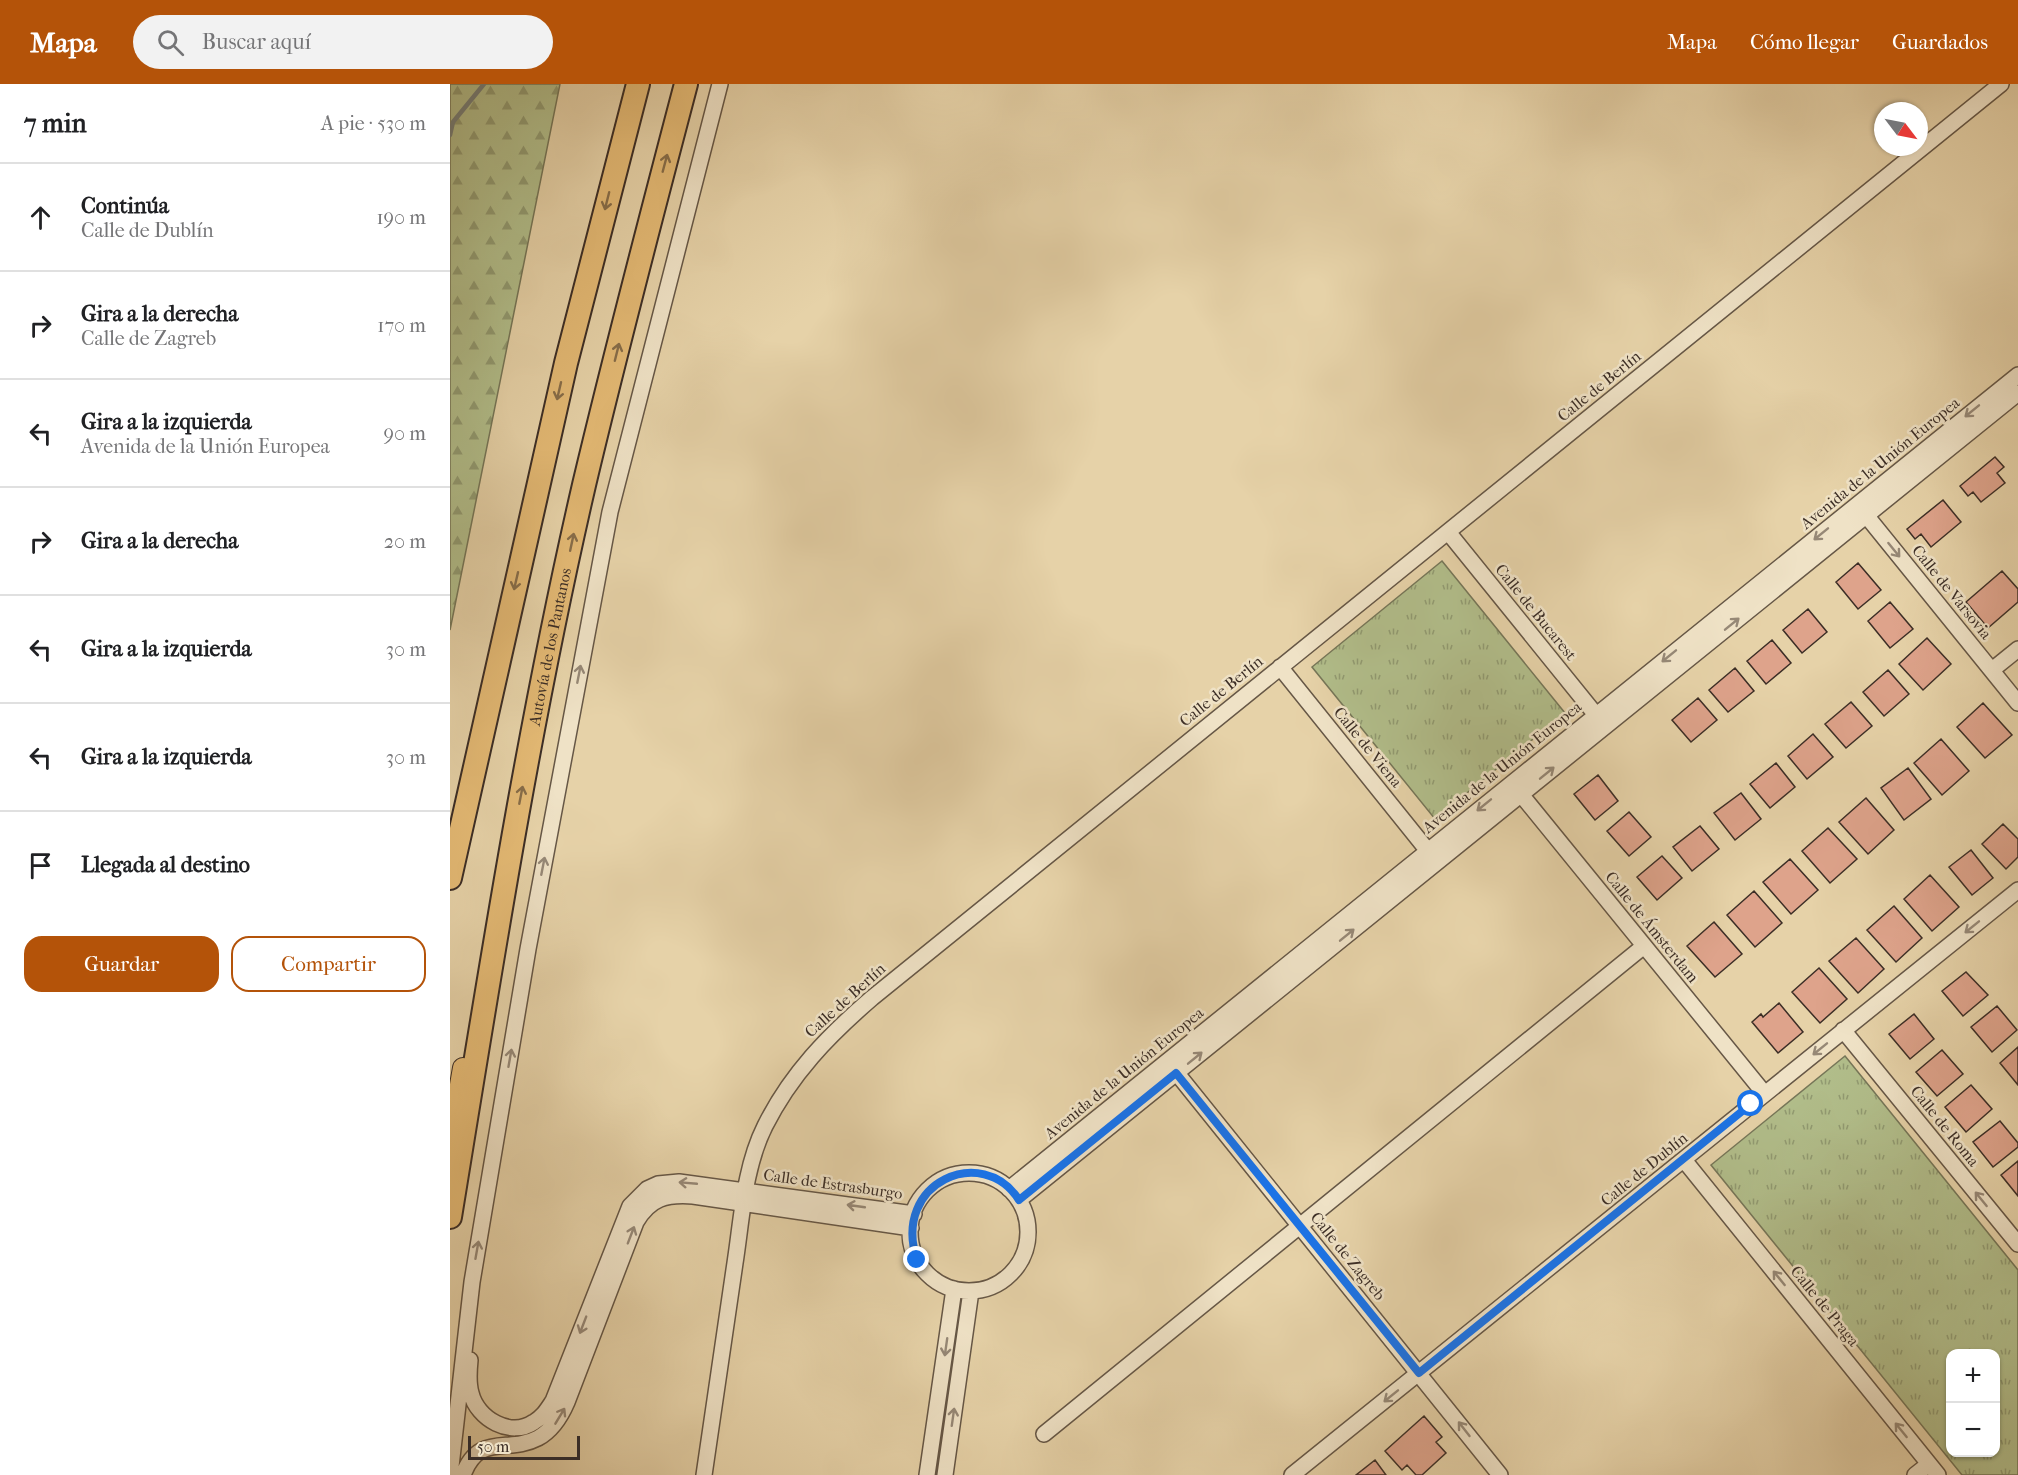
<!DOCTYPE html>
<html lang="es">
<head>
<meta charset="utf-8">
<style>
  body { margin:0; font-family:"IM FELL French Canon",serif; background:#f2f2f2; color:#202124 }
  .controls { position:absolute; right:18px; bottom:18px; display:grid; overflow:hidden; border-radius:12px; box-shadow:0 2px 4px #0004 }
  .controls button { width:54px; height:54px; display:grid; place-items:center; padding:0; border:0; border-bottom:2px solid #e0e0e0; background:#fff; color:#202124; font:30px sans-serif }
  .compass { position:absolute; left:1424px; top:18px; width:54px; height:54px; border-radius:50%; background:#fff; box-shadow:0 2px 4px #0004; rotate:122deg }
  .scale { position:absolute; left:18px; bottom:15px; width:112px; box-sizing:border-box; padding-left:6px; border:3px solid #3c2e26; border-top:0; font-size:16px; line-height:21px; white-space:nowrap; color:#3c2e26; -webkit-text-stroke:4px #efe2c6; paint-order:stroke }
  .stop { position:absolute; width:18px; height:18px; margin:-14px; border:4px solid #1a73e8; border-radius:50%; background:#fff }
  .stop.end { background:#1a73e8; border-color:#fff; box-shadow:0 2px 6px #0008 }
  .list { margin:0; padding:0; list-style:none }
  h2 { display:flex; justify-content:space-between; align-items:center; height:78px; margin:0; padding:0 24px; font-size:26px }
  h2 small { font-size:20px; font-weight:400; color:#757577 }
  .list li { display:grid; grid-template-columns:39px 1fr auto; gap:18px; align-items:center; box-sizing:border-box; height:108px; padding:0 24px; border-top:2px solid #e0e0e0 }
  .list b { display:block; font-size:22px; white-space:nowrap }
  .list p { margin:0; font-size:20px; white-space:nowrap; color:#757577 }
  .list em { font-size:20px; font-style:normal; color:#757577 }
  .actions { display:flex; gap:12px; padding:18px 24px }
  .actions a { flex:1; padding:14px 0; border:2px solid #b45309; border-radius:18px; text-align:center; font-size:21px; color:#b45309 }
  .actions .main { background:#b45309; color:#fff }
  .icon { flex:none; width:33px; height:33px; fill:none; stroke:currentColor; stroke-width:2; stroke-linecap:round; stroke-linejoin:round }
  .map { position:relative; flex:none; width:1568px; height:1391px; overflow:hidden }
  header { display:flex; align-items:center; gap:36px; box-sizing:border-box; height:84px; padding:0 30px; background:#b45309; color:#fff }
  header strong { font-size:28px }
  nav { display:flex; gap:33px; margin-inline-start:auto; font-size:21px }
  .search { width:420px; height:54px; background:#f2f2f2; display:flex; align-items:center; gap:15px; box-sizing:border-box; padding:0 21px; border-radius:33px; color:#757577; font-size:22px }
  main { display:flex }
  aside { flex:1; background:#fff }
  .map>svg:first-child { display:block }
  .grass { fill:url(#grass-tufts); stroke:#767658; stroke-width:1.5; fill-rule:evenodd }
  .forest { fill:url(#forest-firs); stroke:#767658; stroke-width:1.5 }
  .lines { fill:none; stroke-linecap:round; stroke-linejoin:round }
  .stream { stroke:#747f7a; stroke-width:4.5 }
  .building { fill:#dea38b; stroke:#3c2e26; stroke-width:1.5 }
  .minor-casing { stroke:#665746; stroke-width:18 }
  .major-casing { stroke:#3c2e26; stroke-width:22 }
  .highway-casing { stroke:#3c2e26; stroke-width:26 }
  .minor { stroke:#efe2c6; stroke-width:15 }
  .major { stroke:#e3b974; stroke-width:20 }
  .highway { stroke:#e3b974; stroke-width:22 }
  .oneway { stroke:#876d49 }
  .oneway2 { stroke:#968876 }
  .route { stroke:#1a73e8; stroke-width:8 }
  .labels { text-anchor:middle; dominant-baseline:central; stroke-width:5; stroke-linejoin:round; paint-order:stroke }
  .street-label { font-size:16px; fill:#3c2e26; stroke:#efe2c6 }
</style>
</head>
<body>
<header>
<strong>Mapa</strong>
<div class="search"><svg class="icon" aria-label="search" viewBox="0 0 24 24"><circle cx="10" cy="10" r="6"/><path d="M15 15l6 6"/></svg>Buscar aquí</div>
<nav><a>Mapa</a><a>Cómo llegar</a><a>Guardados</a></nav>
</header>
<main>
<aside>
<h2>7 min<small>A pie · 530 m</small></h2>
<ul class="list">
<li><svg class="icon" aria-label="ahead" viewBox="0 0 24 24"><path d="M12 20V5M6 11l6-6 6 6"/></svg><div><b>Continúa</b><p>Calle de Dublín</p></div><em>190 m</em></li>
<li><svg class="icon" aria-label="right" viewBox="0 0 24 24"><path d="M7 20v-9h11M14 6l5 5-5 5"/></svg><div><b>Gira a la derecha</b><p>Calle de Zagreb</p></div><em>170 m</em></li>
<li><svg class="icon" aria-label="left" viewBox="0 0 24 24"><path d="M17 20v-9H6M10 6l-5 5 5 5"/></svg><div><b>Gira a la izquierda</b><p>Avenida de la Unión Europea</p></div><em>90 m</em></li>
<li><svg class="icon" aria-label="right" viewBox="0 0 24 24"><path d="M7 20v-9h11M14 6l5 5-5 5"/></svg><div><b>Gira a la derecha</b></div><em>20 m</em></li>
<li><svg class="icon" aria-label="left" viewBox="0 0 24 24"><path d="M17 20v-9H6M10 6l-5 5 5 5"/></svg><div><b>Gira a la izquierda</b></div><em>30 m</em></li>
<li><svg class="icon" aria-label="left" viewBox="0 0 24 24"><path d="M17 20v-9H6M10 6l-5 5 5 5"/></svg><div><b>Gira a la izquierda</b></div><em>30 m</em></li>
<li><svg class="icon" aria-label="arrive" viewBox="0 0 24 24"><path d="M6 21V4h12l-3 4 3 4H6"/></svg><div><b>Llegada al destino</b></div></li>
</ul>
<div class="actions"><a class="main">Guardar</a><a>Compartir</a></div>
</aside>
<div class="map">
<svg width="1568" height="1391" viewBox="0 0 1568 1391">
  <defs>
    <pattern id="grass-tufts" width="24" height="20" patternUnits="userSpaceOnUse" patternTransform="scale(1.5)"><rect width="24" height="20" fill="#b1bd8a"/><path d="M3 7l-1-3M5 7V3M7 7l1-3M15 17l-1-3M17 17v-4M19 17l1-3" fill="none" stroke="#919a71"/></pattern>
    <pattern id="forest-firs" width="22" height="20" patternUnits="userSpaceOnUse" patternTransform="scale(1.5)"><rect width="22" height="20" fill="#b1bd8a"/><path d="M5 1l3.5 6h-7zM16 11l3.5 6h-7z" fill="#919a71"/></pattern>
  </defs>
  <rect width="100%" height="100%" fill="#e6d2a8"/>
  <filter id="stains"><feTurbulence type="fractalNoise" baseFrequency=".00333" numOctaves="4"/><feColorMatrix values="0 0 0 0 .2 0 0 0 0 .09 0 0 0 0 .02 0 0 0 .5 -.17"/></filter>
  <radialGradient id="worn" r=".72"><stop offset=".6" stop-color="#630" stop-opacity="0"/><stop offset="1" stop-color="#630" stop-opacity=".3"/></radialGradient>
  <path class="grass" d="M 992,477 L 1115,629 L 985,735 L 862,583 Z
    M 1395,972 L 1568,1186 L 1568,1391 L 1512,1391 L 1261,1081 ZM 1500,1270 L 1546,1270 L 1546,1368 L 1500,1368 Z"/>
  <path class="forest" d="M 0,0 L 110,0 L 0,546 Z"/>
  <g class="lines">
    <path class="stream" d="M 0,51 L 3,38 L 34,0"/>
  </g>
  <path class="building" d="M 1545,373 L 1554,383 L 1547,389 L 1555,399 L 1531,418 L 1523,408 L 1518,412 L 1510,402 Z
    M 1493,416 L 1511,438 L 1481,463 L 1471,450 L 1465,455 L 1457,445 Z
    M 1408,479 L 1431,506 L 1408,525 L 1386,498 Z
    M 1552,487 L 1568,505 L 1568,518 L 1538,544 L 1516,518 Z
    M 1440,518 L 1463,545 L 1440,564 L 1418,537 Z
    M 1358,525 L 1377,548 L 1352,569 L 1333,546 Z
    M 1477,554 L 1501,580 L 1473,606 L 1449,580 Z
    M 1322,556 L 1341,579 L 1316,600 L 1297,577 Z
    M 1285,584 L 1304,607 L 1278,628 L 1259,606 Z
    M 1438,586 L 1459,610 L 1434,632 L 1413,608 Z
    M 1248,614 L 1267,636 L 1241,658 L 1222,636 Z
    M 1401,618 L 1422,642 L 1396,664 L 1375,640 Z
    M 1533,619 L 1562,651 L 1535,674 L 1507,643 Z
    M 1363,650 L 1383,673 L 1357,695 L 1338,672 Z
    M 1491,655 L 1519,687 L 1492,711 L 1464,679 Z
    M 1326,679 L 1345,703 L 1320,724 L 1300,700 Z
    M 1458,684 L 1481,715 L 1454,736 L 1431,704 Z
    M 1148,691 L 1168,717 L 1145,736 L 1124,710 Z
    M 1291,709 L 1311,735 L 1285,756 L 1264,729 Z
    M 1416,714 L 1444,746 L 1418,770 L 1389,738 Z
    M 1179,728 L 1201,753 L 1179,772 L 1157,747 Z
    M 1553,740 L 1568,755 L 1568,773 L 1556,785 L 1532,760 Z
    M 1250,742 L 1269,765 L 1242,787 L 1223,763 Z
    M 1378,744 L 1407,775 L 1380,799 L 1352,767 Z
    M 1521,766 L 1543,794 L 1522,811 L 1499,783 Z
    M 1212,772 L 1232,794 L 1207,816 L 1187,793 Z
    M 1340,775 L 1368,806 L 1341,830 L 1313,798 Z
    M 1480,791 L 1509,823 L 1482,847 L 1454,815 Z
    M 1304,807 L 1332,839 L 1305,863 L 1277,831 Z
    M 1444,822 L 1472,854 L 1446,878 L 1417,846 Z
    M 1264,838 L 1292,870 L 1265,893 L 1237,862 Z
    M 1406,854 L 1434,885 L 1408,909 L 1379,877 Z
    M 1369,884 L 1397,915 L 1370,939 L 1342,908 Z
    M 1516,888 L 1538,911 L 1513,932 L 1492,907 Z
    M 1329,919 L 1353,948 L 1328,969 L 1302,938 L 1311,930 L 1313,933 Z
    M 1547,922 L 1567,946 L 1542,968 L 1521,943 Z
    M 1464,930 L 1484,955 L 1460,975 L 1439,950 Z
    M 1568,963 L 1568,1001 L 1550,979 Z
    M 1492,966 L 1513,990 L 1487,1012 L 1466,988 Z
    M 1521,1001 L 1542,1025 L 1516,1048 L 1495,1023 Z
    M 1550,1037 L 1568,1059 L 1568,1063 L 1543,1083 L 1523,1058 Z
    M 1568,1077 L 1568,1112 L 1551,1091 Z
    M 974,1332 L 992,1353 L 986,1358 L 996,1369 L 972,1391 L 966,1391 L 957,1381 L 952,1386 L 935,1367 Z
    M 925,1376 L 936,1391 L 906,1391 Z"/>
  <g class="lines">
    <defs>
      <path id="minor" d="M 1411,425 L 1568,619
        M 998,448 L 1146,631
        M 830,583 L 978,767
        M 1542,586 L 1568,565
        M 1065,703 L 1314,1009
        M 1393,946 L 1568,1160
        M 721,982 L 1050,1391
        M 1234,1076 L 1488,1391
        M460 1148a59 59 0 1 1 118 0a59 59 0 1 1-118 0Z
        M 559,1105 L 1568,291
        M 569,1116 L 1568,309
        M 20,1276 C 19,1286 18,1299 21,1309 C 27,1335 61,1354 84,1338 C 93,1333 97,1326 103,1317 L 180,1122 L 197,1105 L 208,1100 L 229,1098 L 464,1130
        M 594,1350 L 1194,862
        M 0,1391 L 22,1198 L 78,865 L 160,428 L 270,0
        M 13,1391 C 29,1348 58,1370 88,1354 C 103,1346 111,1332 117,1318 L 186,1138 C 200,1114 216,1110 243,1112 L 461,1144
        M 254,1391 C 264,1320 275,1250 285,1179 C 292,1134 294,1084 315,1042 C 341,990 378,952 422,914 L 1551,0
        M 477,1391 L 504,1205
        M 495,1391 L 521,1207
        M 842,1391 L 1568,806
        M 1465,1391 L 1479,1380"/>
      <path id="major" d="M 0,1058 L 13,984"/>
      <g id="highway">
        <path d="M 0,794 L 116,279 L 188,0"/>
        <path id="s1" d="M 0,1133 C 40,888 78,643 134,401 C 166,266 201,133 236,0"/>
      </g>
    </defs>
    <use href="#minor" class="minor-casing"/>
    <use href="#major" class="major-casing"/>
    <use href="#highway" class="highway-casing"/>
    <use href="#minor" class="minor"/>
    <use href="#major" class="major"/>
    <use href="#highway" class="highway"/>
  </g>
  <defs><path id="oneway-shaft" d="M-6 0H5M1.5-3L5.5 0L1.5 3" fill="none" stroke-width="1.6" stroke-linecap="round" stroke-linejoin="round" transform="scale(1.5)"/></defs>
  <g class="oneway">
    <use href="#oneway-shaft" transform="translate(215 79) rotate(-75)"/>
    <use href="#oneway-shaft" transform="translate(157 117) rotate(104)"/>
    <use href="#oneway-shaft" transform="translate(167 268) rotate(-76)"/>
    <use href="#oneway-shaft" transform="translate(109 307) rotate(103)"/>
    <use href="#oneway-shaft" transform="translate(122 458) rotate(-78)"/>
    <use href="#oneway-shaft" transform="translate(66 497) rotate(103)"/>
    <use href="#oneway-shaft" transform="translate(71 711) rotate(-79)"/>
  </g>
  <g class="oneway2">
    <use href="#oneway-shaft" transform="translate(1522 327) rotate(141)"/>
    <use href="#oneway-shaft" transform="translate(1371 450) rotate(141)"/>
    <use href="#oneway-shaft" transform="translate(1444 466) rotate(51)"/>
    <use href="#oneway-shaft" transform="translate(1282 540) rotate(-39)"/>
    <use href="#oneway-shaft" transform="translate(1219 572) rotate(141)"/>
    <use href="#oneway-shaft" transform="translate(129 590) rotate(-79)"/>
    <use href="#oneway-shaft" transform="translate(1097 689) rotate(-39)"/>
    <use href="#oneway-shaft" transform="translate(1034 721) rotate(141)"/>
    <use href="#oneway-shaft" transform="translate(93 782) rotate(-79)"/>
    <use href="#oneway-shaft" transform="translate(1522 843) rotate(141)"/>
    <use href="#oneway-shaft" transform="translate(897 851) rotate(-39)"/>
    <use href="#oneway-shaft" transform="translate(1370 965) rotate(141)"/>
    <use href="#oneway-shaft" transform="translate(60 974) rotate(-80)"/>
    <use href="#oneway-shaft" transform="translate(745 974) rotate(-39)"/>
    <use href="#oneway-shaft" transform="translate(238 1099) rotate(-175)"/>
    <use href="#oneway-shaft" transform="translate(1531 1115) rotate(-129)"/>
    <use href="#oneway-shaft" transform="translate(406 1122) rotate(-172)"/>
    <use href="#oneway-shaft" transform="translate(181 1151) rotate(-69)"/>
    <use href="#oneway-shaft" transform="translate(27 1166) rotate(-80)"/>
    <use href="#oneway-shaft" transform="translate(1329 1194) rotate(-129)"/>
    <use href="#oneway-shaft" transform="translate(133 1241) rotate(111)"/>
    <use href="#oneway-shaft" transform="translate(496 1263) rotate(98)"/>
    <use href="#oneway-shaft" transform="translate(941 1312) rotate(141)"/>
    <use href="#oneway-shaft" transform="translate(110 1332) rotate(-59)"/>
    <use href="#oneway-shaft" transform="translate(503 1333) rotate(-82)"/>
    <use href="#oneway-shaft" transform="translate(1014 1345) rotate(-128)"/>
    <use href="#oneway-shaft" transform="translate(1451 1346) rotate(-129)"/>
  </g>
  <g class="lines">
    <path class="route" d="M 467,1176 C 441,1098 533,1059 569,1116 L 726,989 L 969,1289 L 1301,1020"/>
  </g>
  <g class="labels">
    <g class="street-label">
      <text transform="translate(1149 302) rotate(-39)">Calle de Berlín</text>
      <text transform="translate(1430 379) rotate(-39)">Avenida de la Unión Europea</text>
      <text transform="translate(1502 508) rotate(51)">Calle de Varsovia</text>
      <text transform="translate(1086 528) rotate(51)">Calle de Bucarest</text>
      <text stroke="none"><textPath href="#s1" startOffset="579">Autovía de los Pantanos</textPath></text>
      <text transform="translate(771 607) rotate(-39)">Calle de Berlín</text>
      <text transform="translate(918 663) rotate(51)">Calle de Viena</text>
      <text transform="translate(1052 683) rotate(-39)">Avenida de la Unión Europea</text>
      <text transform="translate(1202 843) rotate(51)">Calle de Ámsterdam</text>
      <text transform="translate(395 916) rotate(-42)">Calle de Berlín</text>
      <text transform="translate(674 989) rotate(-39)">Avenida de la Unión Europea</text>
      <text transform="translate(1495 1042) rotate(51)">Calle de Roma</text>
      <text transform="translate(1194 1085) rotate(-39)">Calle de Dublín</text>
      <text transform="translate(383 1100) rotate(8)">Calle de Estrasburgo</text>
      <text transform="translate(898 1172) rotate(51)">Calle de Zagreb</text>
      <text transform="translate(1375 1222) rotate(51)">Calle de Praga</text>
    </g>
  </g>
  <rect width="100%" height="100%" filter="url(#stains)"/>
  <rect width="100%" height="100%" fill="url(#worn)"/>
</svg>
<div class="controls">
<button>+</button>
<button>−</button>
</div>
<svg class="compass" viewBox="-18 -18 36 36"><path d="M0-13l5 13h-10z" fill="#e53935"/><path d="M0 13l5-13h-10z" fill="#757577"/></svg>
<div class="scale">50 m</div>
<div class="stop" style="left:1301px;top:1020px"></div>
<div class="stop end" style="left:467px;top:1176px"></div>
</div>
</main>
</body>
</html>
